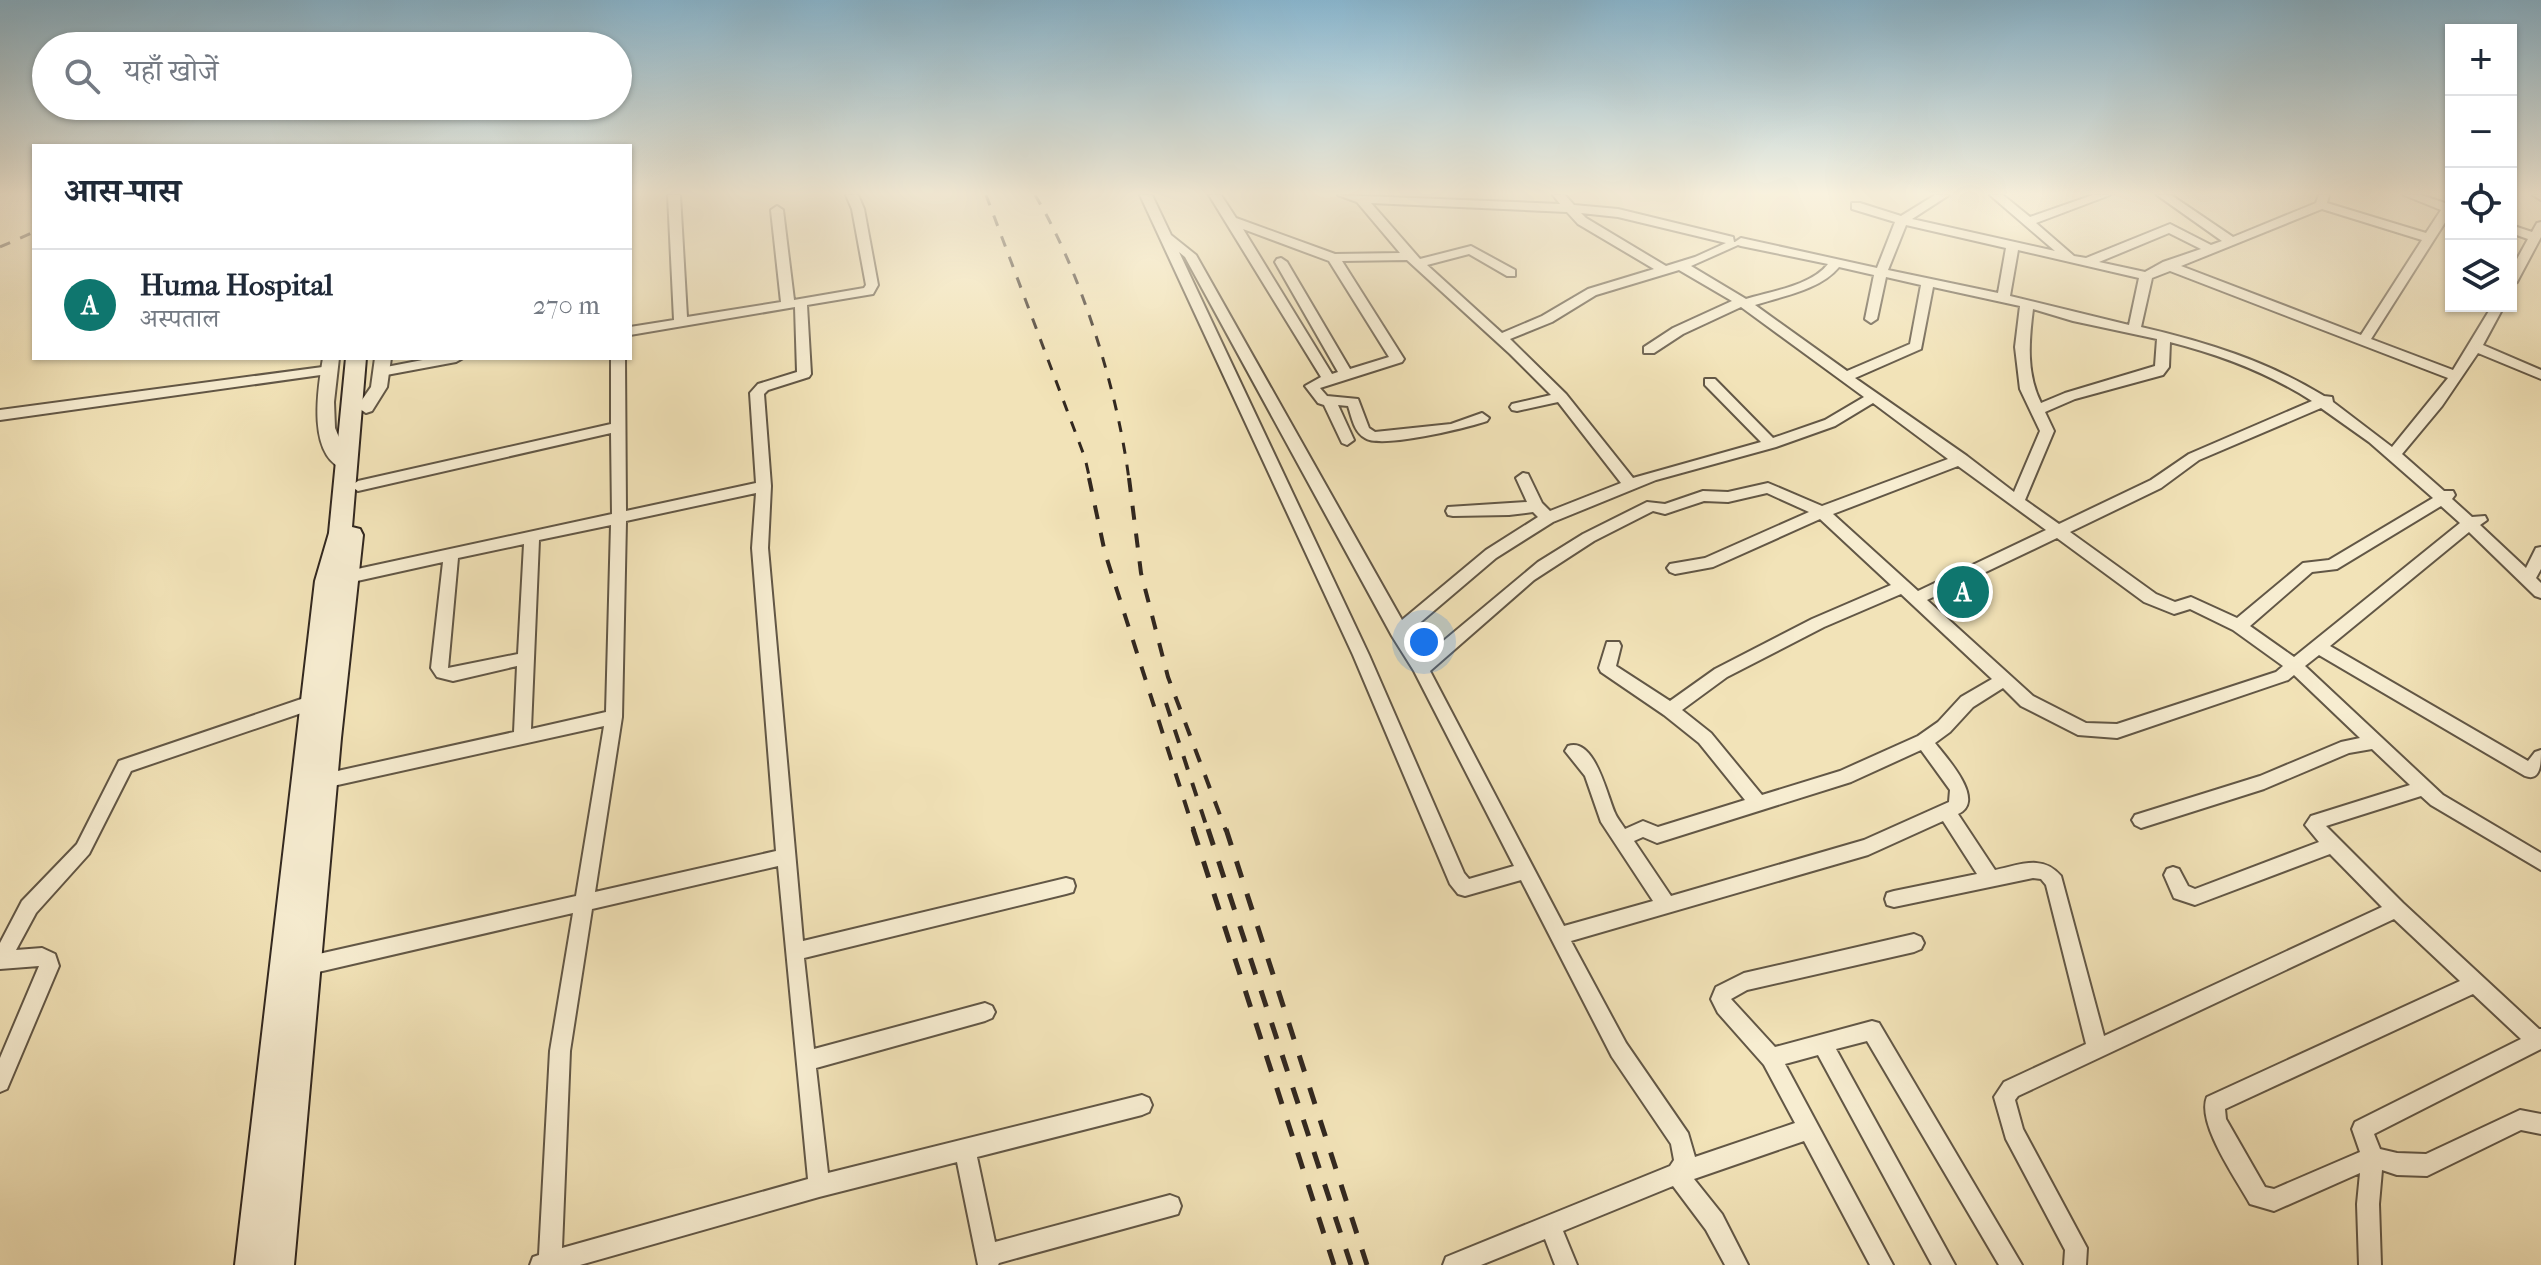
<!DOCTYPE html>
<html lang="hi">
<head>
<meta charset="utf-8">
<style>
  body { margin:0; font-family:"IM FELL French Canon","Noto Serif Devanagari",serif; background:#f6f6f7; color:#1f2937 }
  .controls { position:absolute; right:24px; top:24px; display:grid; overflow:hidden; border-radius:0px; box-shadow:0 2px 6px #0004 }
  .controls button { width:72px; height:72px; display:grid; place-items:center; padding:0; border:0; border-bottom:2px solid #e0e1e3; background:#fff; color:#1f2937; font:40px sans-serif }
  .you { position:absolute; left:1424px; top:642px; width:28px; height:28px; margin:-20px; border:6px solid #fff; border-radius:50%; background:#1a73e8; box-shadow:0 0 0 12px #1a73e833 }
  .badge { display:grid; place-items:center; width:52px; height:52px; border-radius:50%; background:#0f766e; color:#fff; font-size:26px; font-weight:700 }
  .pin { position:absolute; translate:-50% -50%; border:4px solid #fff; box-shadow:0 2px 8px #0006 }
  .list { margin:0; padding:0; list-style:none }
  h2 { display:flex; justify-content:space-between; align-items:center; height:104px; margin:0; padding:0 32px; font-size:34px }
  h2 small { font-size:26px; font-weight:400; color:#747a83 }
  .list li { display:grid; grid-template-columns:52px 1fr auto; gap:24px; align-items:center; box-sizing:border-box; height:112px; padding:0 32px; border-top:2px solid #e0e1e3 }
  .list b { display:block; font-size:30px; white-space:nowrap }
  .list p { margin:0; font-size:26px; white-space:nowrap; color:#747a83 }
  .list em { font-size:26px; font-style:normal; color:#747a83 }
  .icon { flex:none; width:44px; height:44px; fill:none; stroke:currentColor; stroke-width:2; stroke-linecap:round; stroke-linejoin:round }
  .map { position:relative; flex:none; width:2541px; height:1265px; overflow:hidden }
  .search { position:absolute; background:#fff; box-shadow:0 2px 6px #0004; left:32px; top:32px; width:600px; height:88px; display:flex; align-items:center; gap:20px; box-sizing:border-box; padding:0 28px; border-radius:44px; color:#747a83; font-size:30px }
  .panel { position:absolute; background:#fff; box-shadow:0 2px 6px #0004; left:32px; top:144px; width:600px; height:216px; border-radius:0px }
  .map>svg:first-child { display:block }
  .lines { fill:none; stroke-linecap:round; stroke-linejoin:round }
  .minor-casing { stroke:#625746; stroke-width:4 }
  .tertiary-casing { stroke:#625746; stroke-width:4 }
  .secondary-casing { stroke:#322820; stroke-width:4 }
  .minor { fill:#f7edd1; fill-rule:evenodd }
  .tertiary { fill:#f7edd1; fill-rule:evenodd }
  .secondary { fill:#f7edd1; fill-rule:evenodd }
  .rail-far2 { stroke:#322820; stroke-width:3; stroke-dasharray:11 11; stroke-linecap:butt }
  .rail-far1 { stroke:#322820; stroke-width:4; stroke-dasharray:14 14; stroke-linecap:butt }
  .rail { stroke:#322820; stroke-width:5; stroke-dasharray:17 17; stroke-linecap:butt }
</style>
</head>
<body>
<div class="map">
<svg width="2541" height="1265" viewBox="0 0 2541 1265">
  <rect width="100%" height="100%" fill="#f2e3b8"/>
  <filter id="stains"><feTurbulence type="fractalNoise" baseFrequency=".0025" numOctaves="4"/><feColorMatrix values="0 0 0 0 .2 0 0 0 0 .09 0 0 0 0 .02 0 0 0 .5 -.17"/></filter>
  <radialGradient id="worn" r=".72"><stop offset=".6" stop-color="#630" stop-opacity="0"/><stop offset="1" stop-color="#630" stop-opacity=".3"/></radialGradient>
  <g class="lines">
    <defs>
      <path id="minor" d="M 668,195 L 680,195 L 687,317 L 781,302 L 771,210 L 777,206 L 783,210 L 794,300 L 864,288 L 866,285 L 852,209 L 846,195 L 858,195 L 864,209 L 878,285 L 873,294 L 807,305 L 811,374 L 809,377 L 768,390 L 764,394 L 771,486 L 768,548 L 803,941 L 1066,878 L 1073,880 L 1075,886 L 1073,892 L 1066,894 L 804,958 L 814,1049 L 985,1003 L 992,1006 L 995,1012 L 992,1018 L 985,1021 L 816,1068 L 828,1173 L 1142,1095 L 1149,1098 L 1152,1105 L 1149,1112 L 1142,1115 L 977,1157 L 995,1242 L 1170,1195 L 1178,1198 L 1181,1206 L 1178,1214 L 999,1263 L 998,1265 L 978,1265 L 957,1162 L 819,1197 L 580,1265 L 530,1265 L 533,1257 L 539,1255 L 550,1051 L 573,913 L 301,976 L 294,973 L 291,967 L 294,961 L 301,958 L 576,896 L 604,726 L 324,788 L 318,786 L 315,781 L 318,776 L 324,774 L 514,732 L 517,666 L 453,681 L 437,677 L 431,668 L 443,562 L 339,585 L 331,579 L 339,573 L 612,514 L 611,433 L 358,491 L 351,486 L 358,481 L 611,424 L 611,358 L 625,358 L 626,511 L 756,483 L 750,393 L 758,384 L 797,372 L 795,307 L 630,335 L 630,327 L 674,320 ZM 756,493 L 752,548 L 776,851 L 595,892 L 622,717 L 626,521 ZM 611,525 L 606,712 L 531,729 L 539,540 ZM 524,544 L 518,654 L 448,668 L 458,558 ZM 778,866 L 808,1179 L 562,1248 L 570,1051 L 592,909 Z
        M 1140,195 L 1152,195 L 1171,235 L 1196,255 L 1402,620 L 1486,550 L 1538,517 L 1533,512 L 1509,515 L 1453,516 L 1448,515 L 1446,511 L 1448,507 L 1527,502 L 1516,478 L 1523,473 L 1528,474 L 1542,503 L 1550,511 L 1621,483 L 1558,402 L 1517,411 L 1512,410 L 1510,407 L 1512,404 L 1551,395 L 1510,354 L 1407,260 L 1342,261 L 1404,359 L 1402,362 L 1320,388 L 1327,396 L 1358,399 L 1369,428 L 1375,432 L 1451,424 L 1482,413 L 1489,418 L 1487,421 C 1466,428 1381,449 1365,438 C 1354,432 1352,418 1348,406 L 1338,405 L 1354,440 L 1347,445 L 1342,443 L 1324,405 L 1318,403 L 1305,386 L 1321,377 L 1209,195 L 1221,195 L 1236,218 L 1335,254 L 1400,253 L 1357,202 L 1338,195 L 1560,204 L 1553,195 L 1565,195 L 1574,205 L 1618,209 L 1733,237 L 1734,242 L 1735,242 L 1741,238 L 1877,268 L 1895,222 L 1852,209 L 1852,203 L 1860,203 L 1901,216 L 1935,195 L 1949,195 L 1912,219 L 2055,251 L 1990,195 L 2003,195 L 2030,217 L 2093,195 L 2110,195 L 2036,223 L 2074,256 L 2086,258 L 2170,224 L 2211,245 L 2222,241 L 2157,195 L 2171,195 L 2233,237 L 2316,203 L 2319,195 L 2329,195 L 2327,203 L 2426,233 L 2441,210 L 2404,195 L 2421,195 L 2451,205 L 2451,213 L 2371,339 L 2453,370 L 2492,306 L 2504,306 L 2483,345 L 2541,370 L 2541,379 L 2478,353 L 2442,406 L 2402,454 L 2444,491 L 2453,491 L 2455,495 L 2452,499 L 2472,517 L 2485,516 L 2487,520 L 2480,525 L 2526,568 L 2536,548 L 2541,547 L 2541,569 L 2536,578 L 2541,583 L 2541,598 L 2535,596 L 2469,532 L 2330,646 L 2528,761 L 2535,752 L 2541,750 C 2541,763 2541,782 2525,776 L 2319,655 L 2305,666 L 2443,795 L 2541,853 L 2541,870 L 2431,805 L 2421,796 L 2326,826 L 2403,903 L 2539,1029 L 2541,1029 L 2541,1049 L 2374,1134 L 2380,1149 L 2397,1153 L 2426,1154 L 2520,1110 L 2541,1114 L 2541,1134 L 2521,1130 L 2427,1176 L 2397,1175 L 2382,1170 L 2379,1204 L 2381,1265 L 2359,1265 L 2357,1204 L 2360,1173 L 2274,1211 L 2250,1204 C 2237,1180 2196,1123 2207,1097 L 2460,981 L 2394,919 L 2018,1096 L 2015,1100 L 2023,1129 L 2087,1248 L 2086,1265 L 2064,1265 L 2065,1250 L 2006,1139 L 1994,1097 L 2004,1082 L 2086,1044 L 2046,885 L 2041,879 L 2033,878 L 1894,907 L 1887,905 L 1885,899 L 1887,893 L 1894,891 L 1977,874 L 1943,821 L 1868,855 L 1571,941 L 1626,1043 L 1688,1133 L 1695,1157 L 1795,1123 L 1764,1065 L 1718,1013 L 1711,999 L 1716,987 L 1744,973 L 1914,934 L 1921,937 L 1924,943 L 1921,949 L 1914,952 L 1747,990 L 1731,999 L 1775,1047 L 1872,1021 L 1879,1023 L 2022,1265 L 1999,1265 L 1867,1041 L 1836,1049 L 1955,1265 L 1932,1265 L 1818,1055 L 1785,1064 L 1893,1265 L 1870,1265 L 1804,1141 L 1694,1179 L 1722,1214 L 1748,1265 L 1725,1265 L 1706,1230 L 1673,1186 L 1563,1231 L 1577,1265 L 1555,1265 L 1545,1239 L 1481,1265 L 1443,1265 L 1446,1257 L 1670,1166 L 1674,1160 L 1671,1144 L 1612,1057 L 1521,880 L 1465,896 L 1458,894 L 1450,884 L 1353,655 ZM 1371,203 L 1567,212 L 1578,224 L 1654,269 L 1588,289 L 1542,316 L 1502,333 L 1427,265 L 1469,254 L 1507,276 L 1515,276 L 1515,270 L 1471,246 L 1420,259 ZM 2322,209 L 2422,240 L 2361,335 L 2181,266 ZM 1581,213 L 1618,217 L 1726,243 L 1695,257 L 1666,266 L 1586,218 ZM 1906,225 L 2006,248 L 1998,293 L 1888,270 ZM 1243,229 L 1329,261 L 1389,357 L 1350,369 L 1287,262 L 1281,258 L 1277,259 L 1275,262 L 1338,372 L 1332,374 ZM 2169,233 L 2201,249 L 2163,262 L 2145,272 L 2099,262 ZM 1738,245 L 1741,246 L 1828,264 C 1811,286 1771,291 1746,299 L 1691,266 ZM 2018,250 L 2139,278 L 2129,325 L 2010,296 ZM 1179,252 L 1185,257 L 1392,636 L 1414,671 L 1514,866 L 1469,879 L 1464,873 L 1369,655 ZM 1839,267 L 1874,275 L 1865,319 L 1871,323 L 1877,319 L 1886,277 L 1921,285 L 1910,344 L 1847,371 L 1755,305 C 1783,296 1820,290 1839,267 ZM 1679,270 L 1732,301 L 1673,328 L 1644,347 L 1644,353 L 1654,353 L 1683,334 L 1741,307 L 1864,397 L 1825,420 L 1773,438 L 1715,379 L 1705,379 L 1705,385 L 1761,442 L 1633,478 L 1566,394 L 1510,339 L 1552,322 L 1596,295 ZM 2170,271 L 2448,378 L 2392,447 L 2333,402 L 2332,397 L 2324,396 C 2267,361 2206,342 2141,327 L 2152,278 ZM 1933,287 L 2020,306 L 2015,347 L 2020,389 L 2040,431 L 2014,492 L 1967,456 L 1855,378 L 1921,349 ZM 2033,309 L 2073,321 L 2157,339 L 2155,366 L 2065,393 L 2041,403 C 2026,373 2029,341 2033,309 ZM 2170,342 C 2221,355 2268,373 2312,401 L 2189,454 L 2151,480 L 2059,524 L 2025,500 L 2054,431 L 2045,412 L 2075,399 L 2163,375 L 2169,367 ZM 1873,403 L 1948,459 L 1822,506 L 1768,483 L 1728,492 L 1703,491 L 1665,504 L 1647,502 L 1583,534 L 1538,562 L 1423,658 L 1409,632 L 1496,558 L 1553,522 L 1656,480 L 1776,447 L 1835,426 ZM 2321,408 L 2369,442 L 2433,498 L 2329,560 L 2303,563 L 2237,618 L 2191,597 L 2175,602 L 2156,594 L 2070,532 L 2161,488 L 2199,460 ZM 1958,466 L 2046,530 L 1918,591 L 1833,514 ZM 1767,493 L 1809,512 L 1705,558 L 1670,564 L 1667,568 L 1670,572 L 1675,574 L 1713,567 L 1820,519 L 1891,585 L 1812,619 L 1715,669 L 1670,701 L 1616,666 L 1621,646 L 1619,642 L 1607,642 L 1599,668 L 1601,672 L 1664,715 L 1699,743 L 1745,800 L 1658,827 L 1643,821 L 1625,829 C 1622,824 1617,818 1615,813 C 1607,796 1595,737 1568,746 L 1565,751 L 1585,776 L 1601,822 L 1653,901 L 1564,926 L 1430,671 L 1534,580 L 1594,541 L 1653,511 L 1665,514 L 1704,501 L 1728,502 ZM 2441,506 L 2460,523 L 2294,657 L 2250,626 L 2312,572 L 2337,569 ZM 2057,538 L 2144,602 L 2174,614 L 2190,609 L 2233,630 L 2283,666 L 2276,672 L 2117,724 L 2086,723 L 2033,696 L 1927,600 ZM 1901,594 L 1992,679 L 1961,697 L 1938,722 L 1918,736 L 1840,771 L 1762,795 L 1711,733 L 1682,710 L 1727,677 L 1824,627 ZM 2294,675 L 2360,738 L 2341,742 L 2260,776 L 2135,815 L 2132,820 L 2135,825 L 2141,828 L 2264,789 L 2349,753 L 2372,749 L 2410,785 L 2311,816 L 2305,825 L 2319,842 L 2195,889 L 2188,886 L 2179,869 L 2173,867 L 2167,869 L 2164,875 L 2174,898 L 2195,905 L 2330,854 L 2382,907 L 2104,1036 L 2061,876 C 2042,854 2020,865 1995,870 L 1958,814 C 1987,801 1946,757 1935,743 L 1950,732 L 1973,707 L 2003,688 L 2021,706 L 2078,735 L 2117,738 L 2288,680 ZM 1921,750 L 1950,790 L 1949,802 L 1864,840 L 1671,896 L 1634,841 L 1643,837 L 1657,843 L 1851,782 ZM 2473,994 L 2521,1039 L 2355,1122 L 2352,1129 L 2360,1152 L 2274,1189 L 2265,1187 L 2226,1119 L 2225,1109 Z
        M 2533,195 L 2541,195 L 2541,200 Z
        M 2541,222 L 2541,237 L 2517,282 L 2511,286 L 2511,270 L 2528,239 L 2511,233 L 2511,225 L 2532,232 L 2537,223 Z
        M 433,358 L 463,358 L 456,362 L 381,376 L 374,372 L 381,368 Z
        M 330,366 L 335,367 L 335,373 L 0,420 L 0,410 Z
        M 313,695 L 319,697 L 321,702 L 319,707 L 131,771 L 89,854 L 36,913 L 16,950 L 42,948 L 55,954 L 59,966 L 7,1089 L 0,1092 L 0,1058 L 39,966 L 0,969 L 0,943 L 22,901 L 77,844 L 119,761 Z"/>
      <path id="tertiary" d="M 323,358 L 339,358 L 334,402 L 335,428 L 344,449 L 356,464 L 347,470 C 306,459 318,388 323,358 Z
        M 375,358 L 391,358 L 387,387 L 372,411 L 366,413 L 357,407 L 371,387 Z"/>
      <path id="secondary" d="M 346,358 L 366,358 L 352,527 L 360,529 L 363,535 L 341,738 L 294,1265 L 235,1265 L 315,581 L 329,533 Z"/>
    </defs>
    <use href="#minor" class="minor-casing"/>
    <use href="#tertiary" class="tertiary-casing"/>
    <use href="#secondary" class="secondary-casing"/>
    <use href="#minor" class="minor"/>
    <use href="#tertiary" class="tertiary"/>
    <use href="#secondary" class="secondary"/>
    <path class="rail-far2" d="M 986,195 L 1085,458 L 1090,480
      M 1035,195 C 1081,271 1118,392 1129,480
      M 0,247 L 34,232"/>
    <path class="rail-far1" d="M 1089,478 L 1105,553 L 1194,831
      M 1129,478 L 1141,573 L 1168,677 L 1226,831
      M 1166,703 L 1208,831"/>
    <path class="rail" d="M 1193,829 L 1334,1265
      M 1208,829 L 1351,1265
      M 1226,829 L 1367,1265"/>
  </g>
  <linearGradient id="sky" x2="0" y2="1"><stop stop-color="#89b8d2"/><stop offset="0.52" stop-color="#f9f2df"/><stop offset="1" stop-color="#f9f2df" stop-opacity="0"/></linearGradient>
  <rect width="2541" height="372" fill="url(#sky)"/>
  <rect width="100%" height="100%" filter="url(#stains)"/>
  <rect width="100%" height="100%" fill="url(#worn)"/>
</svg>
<div class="controls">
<button>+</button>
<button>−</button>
<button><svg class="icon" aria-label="locate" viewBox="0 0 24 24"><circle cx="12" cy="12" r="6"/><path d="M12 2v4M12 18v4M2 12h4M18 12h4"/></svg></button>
<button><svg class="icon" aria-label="layers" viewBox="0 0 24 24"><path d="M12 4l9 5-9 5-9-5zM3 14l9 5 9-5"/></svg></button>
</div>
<div class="you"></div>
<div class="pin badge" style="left:1963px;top:592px">A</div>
<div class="search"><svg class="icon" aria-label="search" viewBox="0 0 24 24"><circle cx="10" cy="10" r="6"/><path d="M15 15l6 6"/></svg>यहाँ खोजें</div>
<section class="panel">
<h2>आस-पास<small></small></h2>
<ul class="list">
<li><span class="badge">A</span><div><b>Huma Hospital</b><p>अस्पताल</p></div><em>270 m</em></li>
</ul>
</section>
</div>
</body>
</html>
